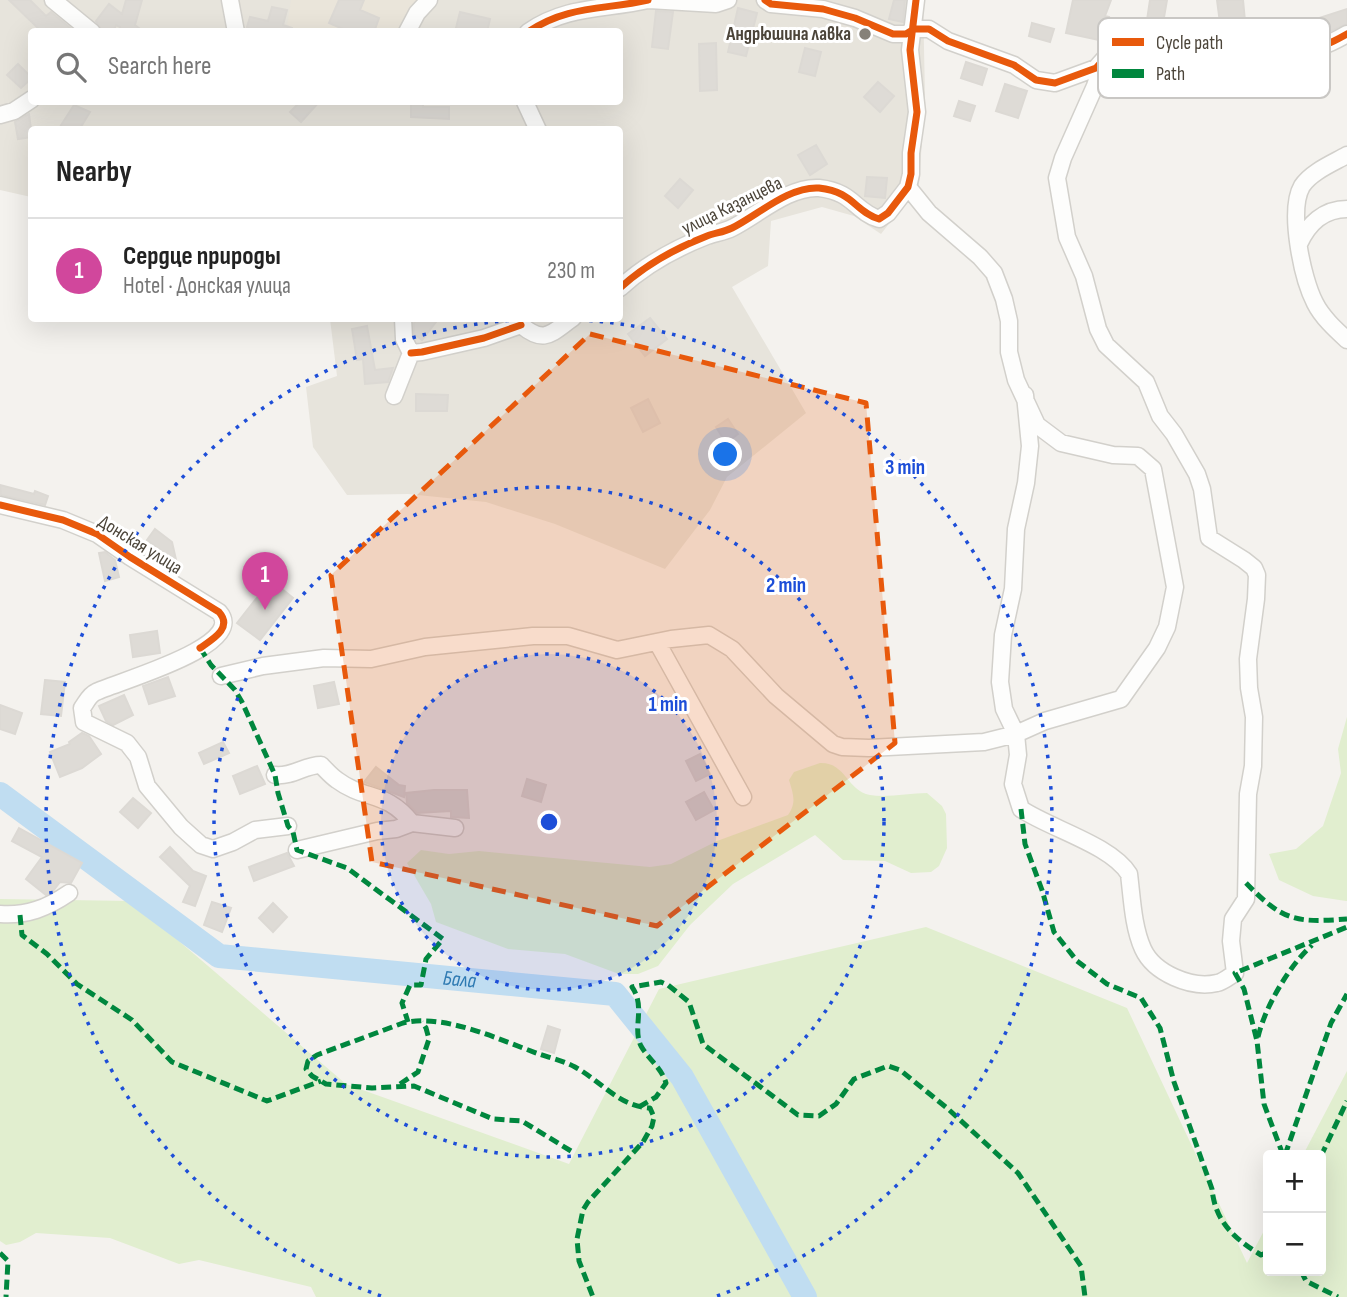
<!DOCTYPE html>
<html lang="en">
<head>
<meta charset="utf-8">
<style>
  body { margin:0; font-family:"Sofia Sans Condensed",sans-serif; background:#f2f2f2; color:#222 }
  .controls { position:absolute; right:21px; bottom:21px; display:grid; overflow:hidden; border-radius:7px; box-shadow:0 7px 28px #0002 }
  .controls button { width:63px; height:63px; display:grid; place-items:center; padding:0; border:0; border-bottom:2px solid #e0e0e0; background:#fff; color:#222; font:35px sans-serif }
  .you { position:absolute; left:726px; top:455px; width:24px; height:24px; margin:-18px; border:5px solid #fff; border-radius:50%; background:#1a73e8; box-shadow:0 0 0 10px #1a73e833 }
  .badge { display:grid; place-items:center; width:46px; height:46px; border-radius:50%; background:#868178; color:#fff; font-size:23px; font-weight:700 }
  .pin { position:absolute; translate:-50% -58px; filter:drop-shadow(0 2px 4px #0008) }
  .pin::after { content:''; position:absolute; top:37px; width:24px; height:21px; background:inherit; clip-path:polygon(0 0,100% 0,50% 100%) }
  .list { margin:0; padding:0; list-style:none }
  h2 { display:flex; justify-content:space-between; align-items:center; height:91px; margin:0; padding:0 28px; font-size:30px }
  h2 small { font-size:23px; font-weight:400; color:#767676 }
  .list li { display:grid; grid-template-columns:46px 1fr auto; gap:21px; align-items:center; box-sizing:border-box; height:105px; padding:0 28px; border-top:2px solid #e0e0e0 }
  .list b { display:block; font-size:26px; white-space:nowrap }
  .list p { margin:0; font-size:23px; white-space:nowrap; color:#767676 }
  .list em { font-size:23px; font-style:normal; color:#767676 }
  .icon { flex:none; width:38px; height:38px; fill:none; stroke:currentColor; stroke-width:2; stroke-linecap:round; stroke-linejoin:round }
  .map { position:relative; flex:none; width:1347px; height:1297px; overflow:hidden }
  .search { position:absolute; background:#fff; box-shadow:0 7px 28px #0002; left:28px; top:28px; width:595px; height:77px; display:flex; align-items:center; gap:18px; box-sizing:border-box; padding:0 24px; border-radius:7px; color:#767676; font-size:26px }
  .panel { position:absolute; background:#fff; box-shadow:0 7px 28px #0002; left:28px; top:126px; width:595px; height:196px; border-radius:7px }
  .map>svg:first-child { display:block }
  .residential { fill:#e7e4dc; fill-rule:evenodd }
  .education { fill:#eae5da }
  .green { fill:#e1eecf }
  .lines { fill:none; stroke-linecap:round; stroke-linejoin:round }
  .river { stroke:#c0ddf1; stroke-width:24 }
  .building { fill:#dedbd6; stroke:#dcd9d4; stroke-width:2 }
  .minor-casing { stroke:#d2d0cb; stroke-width:19 }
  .minor { stroke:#fdfdfc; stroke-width:16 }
  .quiet { stroke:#00873e; stroke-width:5; stroke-dasharray:10 5; stroke-linecap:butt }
  .cycleway-casing { stroke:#fff; stroke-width:11 }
  .cycleway { stroke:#e8590c; stroke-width:7 }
  .marked { fill:#e8590c; fill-opacity:0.2; stroke:#e8590c; stroke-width:5; stroke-dasharray:14 9; stroke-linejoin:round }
  .ring { fill:none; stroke:#1d4ed8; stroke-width:3.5; stroke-dasharray:3.5 7 }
  .poi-dot { fill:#868178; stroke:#fff; stroke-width:2.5 }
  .labels { text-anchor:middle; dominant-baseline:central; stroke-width:6; stroke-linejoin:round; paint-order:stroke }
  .poi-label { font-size:19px; font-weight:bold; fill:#4b4439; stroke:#fff; text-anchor:end }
  .street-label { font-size:19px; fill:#4b4439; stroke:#fff }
  .water-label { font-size:21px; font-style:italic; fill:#2e7ab2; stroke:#fff }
  .key { fill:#fff; stroke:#c9c7c4; stroke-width:2 }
  .key-label { font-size:19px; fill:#4b4439 }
  .centre { fill:#1d4ed8; stroke:#fff; stroke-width:3.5 }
  .ring-label { font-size:21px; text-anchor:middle; font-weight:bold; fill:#1d4ed8; stroke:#fff; stroke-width:6; stroke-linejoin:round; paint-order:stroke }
</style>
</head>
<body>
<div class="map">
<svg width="1347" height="1297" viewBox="0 0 1347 1297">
  <rect width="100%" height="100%" fill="#f4f2ee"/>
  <path class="residential" d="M 0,0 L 923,0 L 925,96 L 919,185 L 881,234 L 854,216 L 822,207 L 771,221 L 768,266 L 732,287 L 806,413 L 727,477 L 710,510 L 665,569 L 555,524 L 486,502 L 408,494 L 347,495 L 313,447 L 306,387 L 337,376 L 330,319 L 620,318 L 620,130 L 32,130 L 31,197 L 0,190 ZM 32,32 L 620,32 L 620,102 L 32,102 Z"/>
  <path class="education" d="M 291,0 L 423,0 L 403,31 L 286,32 Z"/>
  <path class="green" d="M 1347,717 L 1347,901 L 1346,901 L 1313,896 L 1279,880 L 1269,854 L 1296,849 L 1323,826 L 1341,773 L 1338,749 Z
    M 820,763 C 846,762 847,791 870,795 C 887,798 909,793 927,793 L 942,806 L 946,814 L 947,848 L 939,866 L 931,872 L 911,873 L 885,861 L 843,860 L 815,835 L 733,884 L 690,925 L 658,966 L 638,974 L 619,974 L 565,954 L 508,949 L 436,922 L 431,904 L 407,863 L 421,850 L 449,854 L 479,851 L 650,867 L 671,864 L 717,841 L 788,815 C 797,802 793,794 789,780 L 794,772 Z
    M 0,899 L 132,901 L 346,1084 L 569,1164 L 659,989 L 926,927 L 1127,1008 L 1247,1263 L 1268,1223 L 1268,1271 L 1321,1271 L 1321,1155 L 1303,1155 L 1347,1071 L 1347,1297 L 316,1297 L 311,1287 L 199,1260 L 179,1264 L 110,1238 L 36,1233 L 20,1242 L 6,1245 L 0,1241 Z"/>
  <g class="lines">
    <path class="river" id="s1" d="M 0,794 L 219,956 L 615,994 L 682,1077 L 805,1297"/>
  </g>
  <path class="building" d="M 9,0 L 30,0 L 46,16 L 51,12 L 75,32 L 42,32 Z
    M 126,0 L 142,0 L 135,25 L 144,32 L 119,32 L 120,27 L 116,25 L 113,32 L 102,32 L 96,21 L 109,4 L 122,14 Z
    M 339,0 L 364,0 L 360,10 L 379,18 L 374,32 L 350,32 L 329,23 Z
    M 894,0 L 905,0 L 903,22 L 889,19 Z
    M 1073,0 L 1111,0 L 1105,16 L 1109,17 L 1104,41 L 1066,33 Z
    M 1150,0 L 1167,0 L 1162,29 L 1146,27 Z
    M 1217,0 L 1243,0 L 1245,21 L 1220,23 Z
    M 272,7 L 287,10 L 283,25 L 292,28 L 292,32 L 255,32 L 247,27 L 250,17 L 268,21 Z
    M 738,8 L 757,13 L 746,56 L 728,52 Z
    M 1347,9 L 1347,24 L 1326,33 L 1305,38 L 1301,24 Z
    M 656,11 L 673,12 L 668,49 L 652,47 Z
    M 460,12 L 490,19 L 487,32 L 455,32 Z
    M 1032,23 L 1054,29 L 1050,42 L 1029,36 Z
    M 716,43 L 717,90 L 700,91 L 699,44 Z
    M 805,48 L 821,52 L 815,76 L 799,72 Z
    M 966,62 L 987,69 L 982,85 L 961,78 Z
    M 18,64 L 32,78 L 21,88 L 7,75 Z
    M 878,82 L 894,96 L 880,112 L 864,97 Z
    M 1005,84 L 1027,91 L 1018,118 L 996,111 Z
    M 959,101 L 975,106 L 970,121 L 954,116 Z
    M 300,102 L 319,102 L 301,122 L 290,112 Z
    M 411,102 L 423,102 L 423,107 L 449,107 L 449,119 L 411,117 Z
    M 74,105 L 90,112 L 79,130 L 58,130 Z
    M 29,114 L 32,137 L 18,139 L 15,122 Z
    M 816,145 L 827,164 L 810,175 L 798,155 Z
    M 867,177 L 887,178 L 885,198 L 865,196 Z
    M 680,179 L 693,190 L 678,208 L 665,196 Z
    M 418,318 L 439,318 L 422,340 L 414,334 L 414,323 Z
    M 650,318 L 667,339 L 645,356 L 628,334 Z
    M 367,326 L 375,370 L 393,368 L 388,382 L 365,384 L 363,359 L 357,360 L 352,329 Z
    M 416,394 L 448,395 L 447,411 L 416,411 Z
    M 648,399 L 660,423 L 643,432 L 631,408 Z
    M 728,419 L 738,434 L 726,443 L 716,427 Z
    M 0,485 L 34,494 L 35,491 L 48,496 L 45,505 L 1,495 Z
    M 155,529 L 172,542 L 177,564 L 166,567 L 163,552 L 147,540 Z
    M 105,552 L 115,560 L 119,577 L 105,581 L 99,553 Z
    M 271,580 L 293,598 L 260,640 L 237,623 Z
    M 157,631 L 160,653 L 133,657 L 130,635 Z
    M 168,677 L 175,696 L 149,704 L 143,686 Z
    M 45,680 L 65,682 L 61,716 L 41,714 Z
    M 334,682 L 339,704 L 318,708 L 314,686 Z
    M 124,695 L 133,715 L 113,725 L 106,721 L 99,706 Z
    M 0,705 L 22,713 L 15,734 L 0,729 Z
    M 82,733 L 89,736 L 101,754 L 82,768 L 60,777 L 50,752 L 70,744 L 69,742 Z
    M 223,742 L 229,753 L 204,764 L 199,753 Z
    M 700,754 L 710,774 L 696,781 L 686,761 Z
    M 257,766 L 265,784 L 240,794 L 233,776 Z
    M 376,767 L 399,785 L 405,786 L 404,797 L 364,782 Z
    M 527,779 L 546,785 L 541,802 L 522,796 Z
    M 434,790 L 467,790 L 469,818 L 451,817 L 451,811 L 417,813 L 407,803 L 406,793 Z
    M 704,792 L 714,810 L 696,820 L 686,802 Z
    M 133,798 L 151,813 L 138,828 L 120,812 Z
    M 19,828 L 82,863 L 71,883 L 60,882 L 53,891 L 46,895 L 26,879 L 42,857 L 12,841 Z
    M 170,847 L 193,871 L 206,876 L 195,906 L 183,902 L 190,886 L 160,857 Z
    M 287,853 L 294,866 L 254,881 L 249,867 Z
    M 212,902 L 231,908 L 222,932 L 204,925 Z
    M 273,903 L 287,917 L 273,932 L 259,918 Z
    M 548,1026 L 560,1030 L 554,1053 L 541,1049 Z"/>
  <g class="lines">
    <defs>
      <path id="minor" d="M 53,0 L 92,32
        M 230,0 L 236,32
        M 649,0 L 716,4 L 728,0
        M 765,0 L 771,4 L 823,9 L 855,18 L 893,34 L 906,34 L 914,29 L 929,29 L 948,41 L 1014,65 L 1036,80 L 1055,83 L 1096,68 L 1112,50 L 1153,42 L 1272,30 C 1280,34 1287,40 1295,45 C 1310,55 1333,42 1347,34
        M 407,32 L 417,13 L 429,0
        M 528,32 C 567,5 605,10 648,0
        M 525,102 L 538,130
        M 0,115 L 14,111 L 32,99
        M 1347,155 C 1333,163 1311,172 1302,186 C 1288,210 1302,278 1315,303 C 1322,317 1335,329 1347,340
        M 1299,244 C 1308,224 1324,209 1347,209
        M 620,288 C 644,266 676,248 707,236 C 715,233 724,232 732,228 C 758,215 789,186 819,188 C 854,192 854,211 879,219 L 888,213 L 908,187 L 911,174 L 911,153 L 917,112 L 910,50 L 916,0
        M 521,325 C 545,345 551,333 573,318
        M 411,353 L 422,352 L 484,338 L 521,325
        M 1025,395 L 1030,446 L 1026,483 L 1016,529 L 1013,589 L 1003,635 L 1000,682 L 1004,709 L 1016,734 L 1018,755 L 1013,784 L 1021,809 C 1051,829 1111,845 1129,874 C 1132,898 1133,927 1143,949 C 1154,973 1191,989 1217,983 C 1223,982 1230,976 1235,973 L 1231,941 L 1233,919 L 1246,899 L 1248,794 L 1253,766 L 1254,717 L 1249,688 L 1248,659 L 1256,599 L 1257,575 L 1254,568 L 1244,560 L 1209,538 L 1202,489 L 1197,474 L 1174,434 L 1160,416 L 1146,382 L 1106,345 L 1098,329 L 1084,276 L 1067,237 L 1057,178 L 1063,158 L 1095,86 L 1097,80 L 1096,68
        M 394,396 L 411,353 L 404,339 L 403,318
        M 0,505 L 63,520 L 97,534 L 130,557 L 219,612 C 249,646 116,682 96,692 C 89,695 86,703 82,708 L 84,722 L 127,743 L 138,757 L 147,786 L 181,827 L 201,845 L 213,849 L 233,842 L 255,830 L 288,826
        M 657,642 L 743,797
        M 221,676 L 263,666 L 324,658 L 371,659 L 425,647 L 533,636 L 568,636 L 617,650 L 671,639 L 709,635 L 732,649 L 776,696 L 833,744 L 842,747 L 869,748 L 984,742 L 1016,734 L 1045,721 L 1121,699 L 1157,648 L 1167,627 L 1175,587 L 1153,469 L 1138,456 L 1113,455 L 1061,443 L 1037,425 L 1016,380 L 1009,352 L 1009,321 L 1004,299 L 994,273 L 980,257 L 929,213 L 908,187
        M 275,775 C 293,777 304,765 321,765 C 326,770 331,776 337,780 C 365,801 386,790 412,823 L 455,828
        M 297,850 L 377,831 L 396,829 L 412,823
        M 0,914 C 27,916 47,908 69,893"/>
    </defs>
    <use href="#minor" class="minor-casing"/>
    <use href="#minor" class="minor"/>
    <path class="quiet" d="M 200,648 L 211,665 L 235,690 L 242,702 L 275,775 L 278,793 L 288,826 L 293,832 L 297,850 L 347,868 L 443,939 L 426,959 L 421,985 L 410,985 L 402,1003 L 408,1022
      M 1021,809 L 1025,844 L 1042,890 L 1054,932 L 1077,961 L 1107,984 L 1141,998 L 1160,1028 L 1174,1082 L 1212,1189 C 1215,1222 1235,1239 1261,1255 L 1268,1252
      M 1246,883 C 1283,921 1295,923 1347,919
      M 20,915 L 22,935 L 47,954 L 77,984 L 132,1020 L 172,1062 L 267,1101 L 321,1081
      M 1258,1037 C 1265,1007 1289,966 1312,945
      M 400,1084 L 418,1072 L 429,1039 L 426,1028 L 422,1022
      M 639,1107 L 656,1097 L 666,1083 C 661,1067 649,1060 641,1046 C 632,1028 646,1007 632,987 L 661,982 L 668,985 L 689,1002 L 703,1044 L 798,1115 L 819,1116 L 836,1104 L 854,1079 L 888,1066 L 900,1070 L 947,1108 L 1018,1173 L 1081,1266 L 1085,1297
      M 571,1151 L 522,1121 L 493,1119 L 414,1086 L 372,1088 L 326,1084 L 312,1076 L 306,1069 L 308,1061 L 317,1055 L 403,1023 C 444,1013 500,1040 539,1054 C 551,1058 564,1061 575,1067 C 601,1081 618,1106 650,1108 L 654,1117 L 652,1126 L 643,1142 L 588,1202 L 583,1210 L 577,1239 L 579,1261 L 593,1297
      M 1283,1155 L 1264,1104 L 1257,1041 L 1244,989 L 1235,973 L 1347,927
      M 1285,1155 L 1331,1023 L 1347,994
      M 1321,1156 L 1347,1101
      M 0,1253 L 8,1261 L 6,1297
      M 1301,1271 L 1306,1281 L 1338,1297"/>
    <defs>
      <path id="cycleway" d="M 765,0 L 771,4 L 823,9 L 855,18 L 893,34 L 906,34 L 914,29 L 929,29 L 948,41 L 1014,65 L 1036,80 L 1055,83 L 1096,68 L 1112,50 L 1153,42 L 1272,30 C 1280,34 1287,40 1295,45 C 1310,55 1333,42 1347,34
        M 528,32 C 567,5 605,10 648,0
        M 620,288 C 644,266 676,248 707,236 C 715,233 724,232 732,228 C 758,215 789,186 819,188 C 854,192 854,211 879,219 L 888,213 L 908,187 L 911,174 L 911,153 L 917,112 L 910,50 L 916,0
        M 411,353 L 422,352 L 484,338 L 521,325
        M 0,505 L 63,520 L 97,534 L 130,557 L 219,612 C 233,628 213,639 200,648"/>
    </defs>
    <use href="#cycleway" class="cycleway-casing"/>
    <use href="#cycleway" class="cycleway"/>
  </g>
  <path class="marked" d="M 590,334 L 866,403 L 895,743 L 657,926 L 372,862 L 331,575 Z"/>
  <circle cx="549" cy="822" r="168" fill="#1d4ed8" fill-opacity=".12"/>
  <g class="ring">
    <circle cx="549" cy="822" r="168"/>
    <circle cx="549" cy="822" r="335"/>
    <path d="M381 1296A503 503 0 1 1 717 1296"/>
  </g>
  <circle class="poi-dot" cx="865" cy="34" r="7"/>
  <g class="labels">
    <g class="poi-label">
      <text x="851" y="34">Андрюшина лавка</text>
    </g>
    <g class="street-label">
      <text transform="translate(732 206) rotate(-26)">улица Казанцева</text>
      <text transform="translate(140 545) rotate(32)">Донская улица</text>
    </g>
    <g class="water-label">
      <text stroke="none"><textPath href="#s1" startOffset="514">Бала</textPath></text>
    </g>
  </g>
  <rect x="1098" y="18" width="232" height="80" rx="10" class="key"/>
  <rect x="1112" y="38" width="32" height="8" fill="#e8590c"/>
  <rect x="1112" y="69" width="32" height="9" fill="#00873e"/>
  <g class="key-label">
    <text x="1156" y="49">Cycle path</text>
    <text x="1156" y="80">Path</text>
  </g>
  <circle cx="549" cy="822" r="10" class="centre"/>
  <g class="ring-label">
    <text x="905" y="474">3 min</text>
    <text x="786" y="592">2 min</text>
    <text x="668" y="711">1 min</text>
  </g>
</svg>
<div class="controls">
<button>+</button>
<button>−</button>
</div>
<div class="you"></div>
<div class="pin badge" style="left:265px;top:610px;background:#d1479c">1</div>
<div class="search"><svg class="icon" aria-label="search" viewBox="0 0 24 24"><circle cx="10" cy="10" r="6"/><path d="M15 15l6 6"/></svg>Search here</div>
<section class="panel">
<h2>Nearby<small></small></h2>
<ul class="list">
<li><span class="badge" style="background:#d1479c">1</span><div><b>Сердце природы</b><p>Hotel · Донская улица</p></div><em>230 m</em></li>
</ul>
</section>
</div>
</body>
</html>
